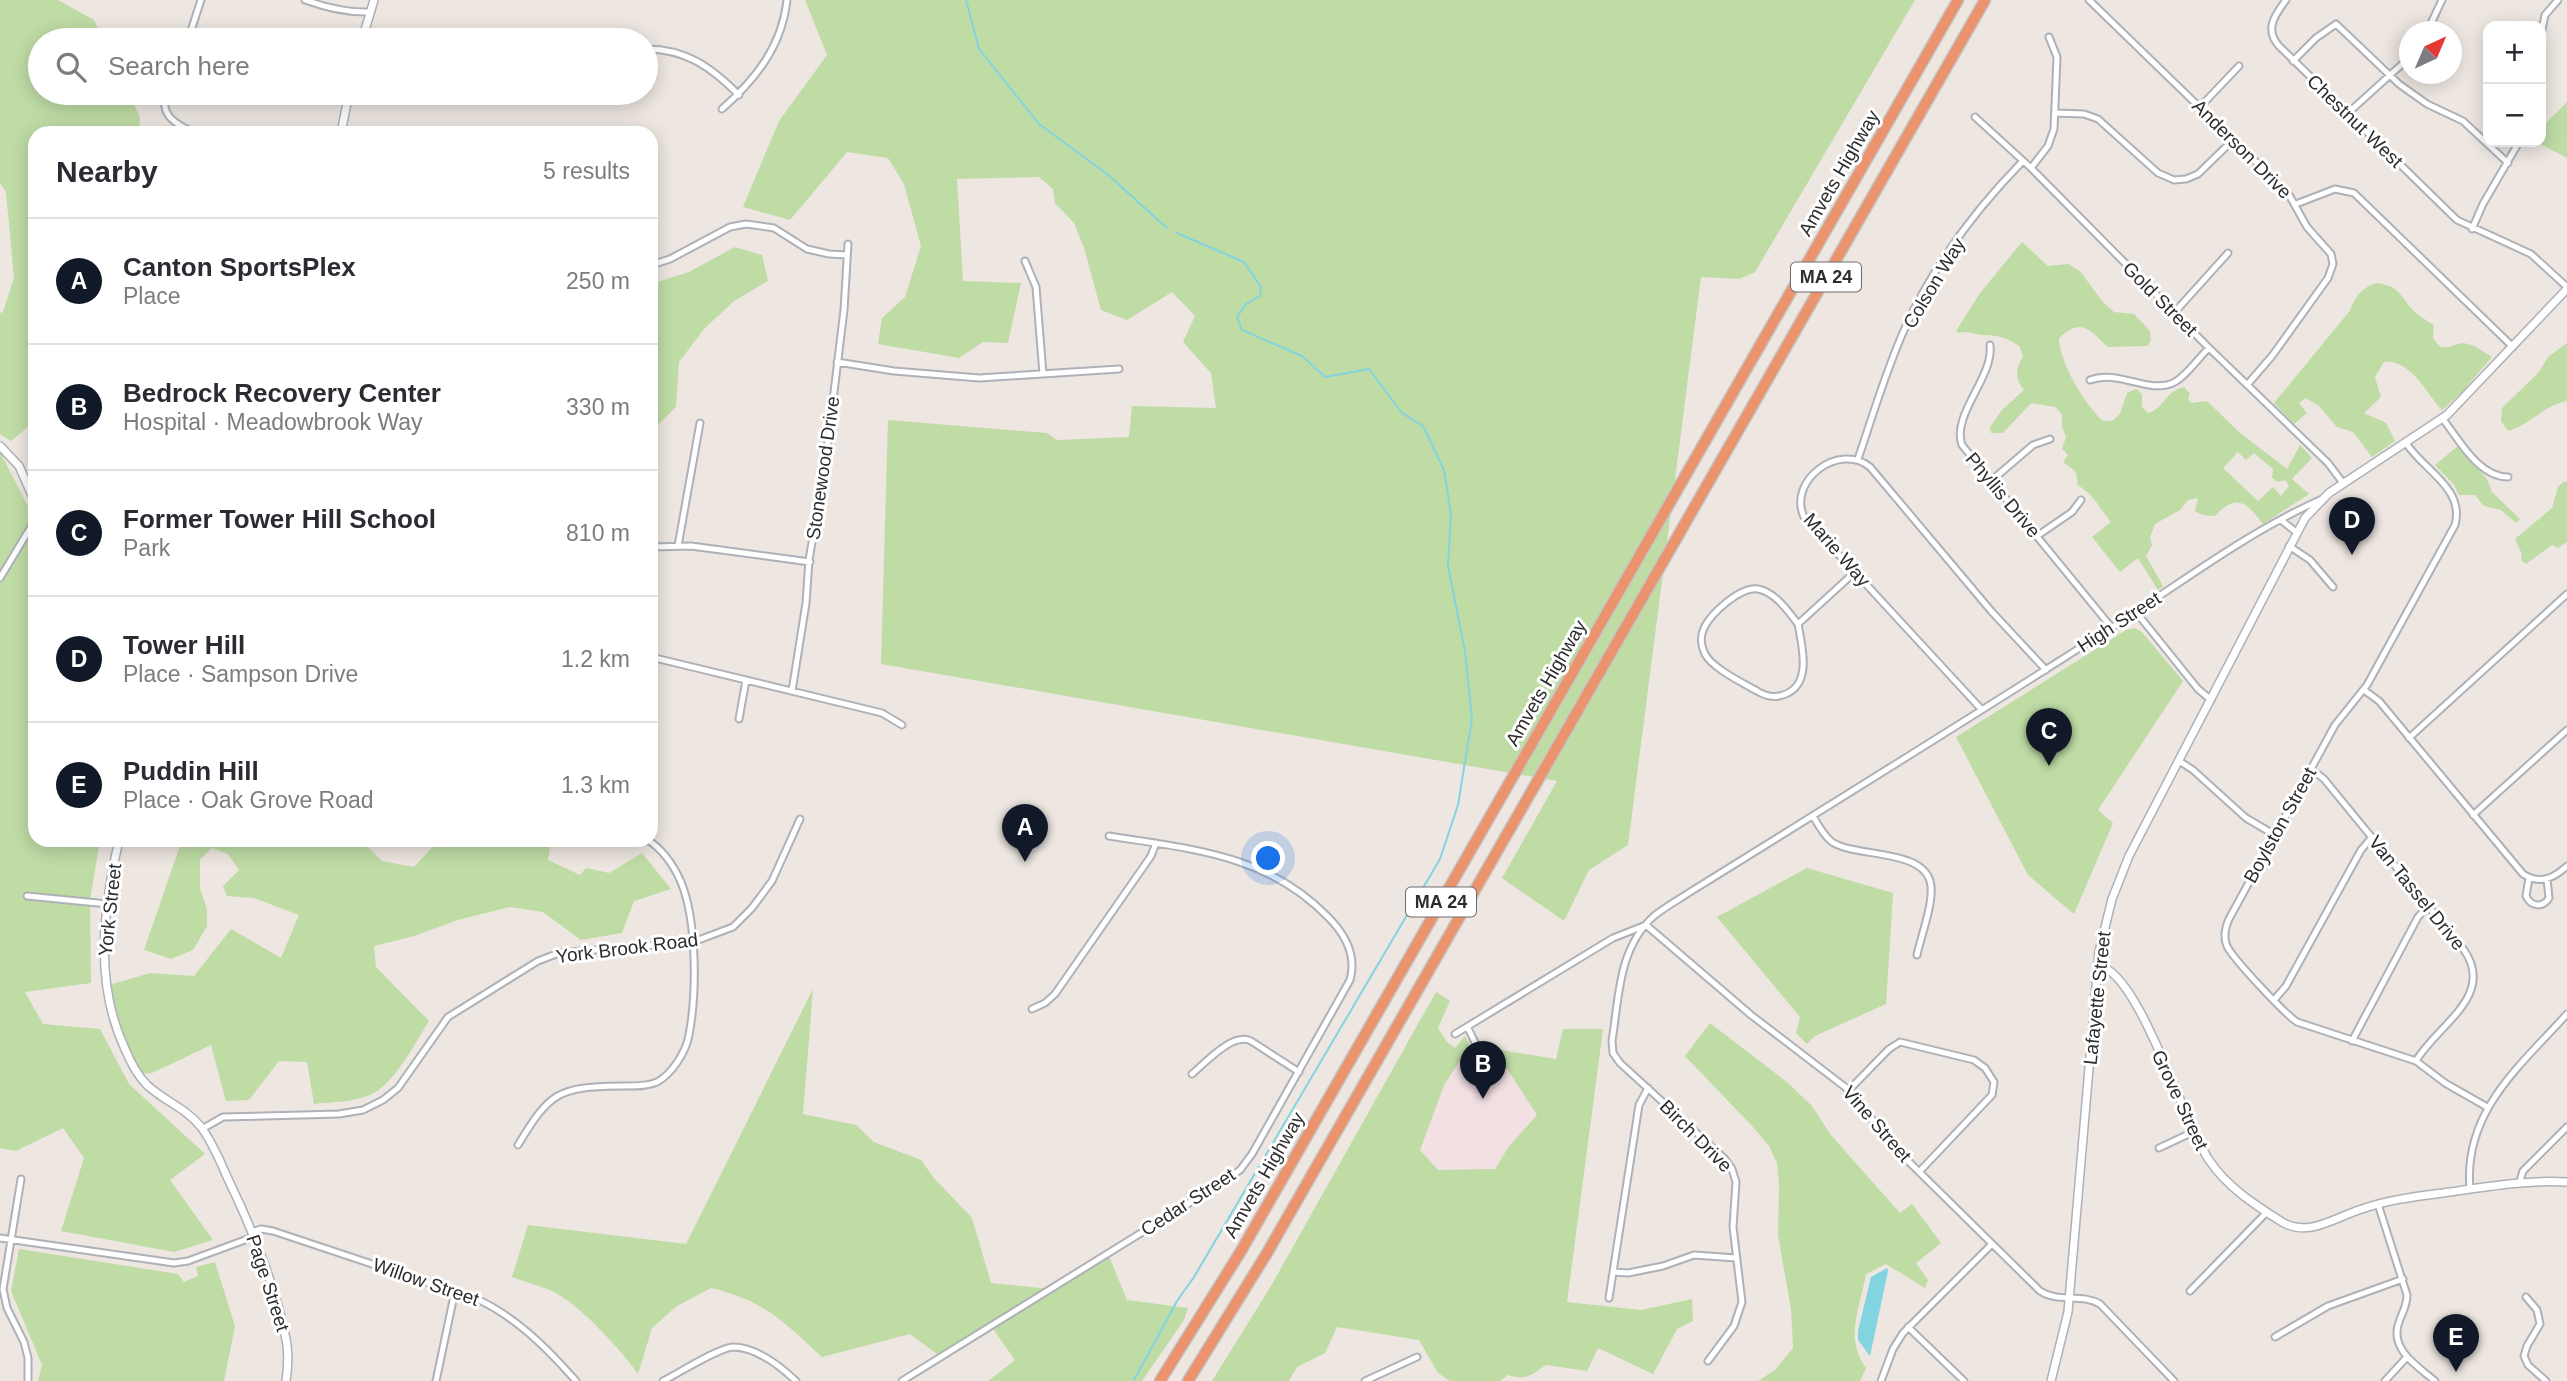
<!DOCTYPE html>
<html lang="en">
<head>
<meta charset="utf-8">
<style>
  body { margin:0; font-family:Arial,sans-serif; background:#f2f2f3; color:#2b2b33 }
  .controls { position:absolute; right:21px; top:21px; display:grid; overflow:hidden; border-radius:14px; box-shadow:0 4px 18px #0003 }
  .controls button { width:63px; height:63px; display:grid; place-items:center; padding:0; border:0; border-bottom:2px solid #e1e1e2; background:#fff; color:#2b2b33; font:35px sans-serif }
  .compass { position:absolute; left:2399px; top:21px; width:63px; height:63px; border-radius:50%; background:#fff; box-shadow:0 4px 18px #0003; rotate:44deg }
  .you { position:absolute; left:1269px; top:859px; width:24px; height:24px; margin:-18px; border:5px solid #fff; border-radius:50%; background:#1a73e8; box-shadow:0 0 0 10px #1a73e833 }
  .badge { display:grid; place-items:center; width:46px; height:46px; border-radius:50%; background:#111827; color:#fff; font-size:23px; font-weight:700 }
  .pin { position:absolute; translate:-50% -58px; filter:drop-shadow(0 2px 4px #0008) }
  .pin::after { content:''; position:absolute; top:37px; width:24px; height:21px; background:inherit; clip-path:polygon(0 0,100% 0,50% 100%) }
  .list { margin:0; padding:0; list-style:none }
  h2 { display:flex; justify-content:space-between; align-items:center; height:91px; margin:0; padding:0 28px; font-size:30px }
  h2 small { font-size:23px; font-weight:400; color:#7c7c81 }
  .list li { display:grid; grid-template-columns:46px 1fr auto; gap:21px; align-items:center; box-sizing:border-box; height:126px; padding:0 28px; border-top:2px solid #e1e1e2 }
  .list b { display:block; font-size:26px; white-space:nowrap }
  .list p { margin:0; font-size:23px; white-space:nowrap; color:#7c7c81 }
  .list em { font-size:23px; font-style:normal; color:#7c7c81 }
  .icon { flex:none; width:38px; height:38px; fill:none; stroke:currentColor; stroke-width:2; stroke-linecap:round; stroke-linejoin:round }
  .map { position:relative; flex:none; width:2567px; height:1381px; overflow:hidden }
  .search { position:absolute; background:#fff; box-shadow:0 4px 18px #0003; left:28px; top:28px; width:630px; height:77px; display:flex; align-items:center; gap:18px; box-sizing:border-box; padding:0 24px; border-radius:38px; color:#7c7c81; font-size:26px }
  .panel { position:absolute; background:#fff; box-shadow:0 4px 18px #0003; left:28px; top:126px; width:630px; height:721px; border-radius:21px }
  .map>svg:first-child { display:block }
  .medical { fill:#f2e0e3 }
  .green { fill:#bfdca5; fill-rule:evenodd }
  .water { fill:#82d4e1 }
  .lines { fill:none; stroke-linecap:round; stroke-linejoin:round }
  .stream { stroke:#82d4e1; stroke-width:2 }
  .street-casing { stroke:#aeb1b7; stroke-width:9 }
  .secondary-casing { stroke:#aeb1b7; stroke-width:10 }
  .highway-casing { stroke:#c4c4c4; stroke-width:13 }
  .street { stroke:#fff; stroke-width:5 }
  .secondary { stroke:#fff; stroke-width:7 }
  .highway { stroke:#eb936d; stroke-width:10 }
  .labels { text-anchor:middle; dominant-baseline:central; stroke-width:6; stroke-linejoin:round; paint-order:stroke }
  .shield { fill:#fff; stroke:#6c6c6c; stroke-width:2 }
  .shield-label { font-size:18px; font-weight:bold; fill:#2d2d2d }
  .street-label { font-size:19px; fill:#2d2d2d; stroke:#fff }
</style>
</head>
<body>
<div class="map">
<svg width="2567" height="1381" viewBox="0 0 2567 1381">
  <rect width="100%" height="100%" fill="#ede6e1"/>
  <path class="medical" d="M 1487,1039 L 1537,1115 L 1509,1146 L 1495,1169 L 1438,1170 L 1419,1150 L 1445,1083 L 1470,1046 Z"/>
  <path class="green" d="M 0,0 L 58,0 L 94,20 L 103,40 L 40,40 L 40,93 L 128,93 L 140,117 L 139,133 L 35,133 L 35,421 L 11,441 L 0,434 L 0,313 L 3,312 L 14,278 L 6,192 L 0,183 Z
    M 805,0 L 1915,0 L 1755,272 L 1739,279 L 1701,277 L 1628,845 L 1589,870 L 1564,921 L 1502,878 L 1557,781 L 881,664 L 888,420 L 1047,433 L 1057,440 L 1129,437 L 1132,406 L 1216,408 L 1211,373 L 1183,342 L 1195,316 L 1172,292 L 1127,320 L 1101,310 L 1084,248 L 1074,223 L 1055,203 L 1053,189 L 1039,177 L 957,179 L 963,281 L 1021,283 L 1008,343 L 983,342 L 959,358 L 878,344 L 882,318 L 905,297 L 921,246 L 904,184 L 888,158 L 847,152 L 790,220 L 743,207 L 779,121 L 827,55 Z
    M 2567,102 L 2567,158 L 2536,142 L 2541,142 L 2541,128 Z
    M 2022,242 L 2048,266 L 2068,264 L 2080,271 L 2102,301 L 2114,312 L 2134,314 L 2150,331 L 2151,341 L 2147,346 L 2108,347 C 2090,331 2083,316 2059,338 C 2059,362 2085,405 2103,421 L 2112,421 L 2120,414 L 2127,393 L 2136,389 L 2142,394 L 2142,407 L 2148,413 C 2165,408 2164,392 2184,387 L 2190,394 L 2188,399 L 2191,403 L 2207,401 L 2239,432 L 2287,469 L 2300,445 L 2312,458 L 2292,479 L 2309,494 L 2263,524 C 2247,503 2237,492 2215,516 L 2203,515 L 2195,511 L 2198,498 L 2188,500 L 2180,510 L 2155,524 L 2150,537 L 2152,545 L 2146,556 L 2163,586 L 2158,590 L 2138,558 L 2120,572 L 2092,537 L 2111,522 C 2099,508 2093,493 2077,485 C 2079,472 2073,469 2063,462 L 2068,455 L 2062,449 L 2066,437 L 2062,427 L 2062,414 L 2055,407 L 2031,403 L 2003,433 L 1991,433 L 1990,427 L 2002,410 L 2024,390 C 2014,378 2016,369 2023,356 L 2019,346 C 2005,337 1998,335 1981,335 C 1973,334 1968,330 1959,333 L 1956,331 L 1980,293 ZM 2238,452 L 2246,460 L 2254,453 L 2273,469 L 2272,478 L 2278,482 L 2285,480 L 2289,486 L 2281,496 L 2273,487 L 2258,501 L 2223,468 Z
    M 735,247 L 762,255 L 768,281 L 734,301 L 704,329 L 679,362 L 676,407 L 651,432 L 651,284 L 689,272 Z
    M 2377,283 C 2399,287 2398,292 2411,308 C 2418,316 2426,320 2434,325 L 2433,338 L 2440,347 C 2449,348 2450,346 2458,344 C 2470,340 2482,351 2492,357 L 2462,392 L 2442,410 C 2427,394 2410,358 2384,362 L 2375,377 L 2381,397 L 2364,413 L 2386,423 L 2395,441 L 2372,457 L 2353,432 L 2337,427 L 2319,406 L 2306,398 L 2299,403 L 2307,413 L 2294,424 L 2274,403 L 2349,312 C 2356,297 2360,288 2377,283 Z
    M 2567,343 L 2567,401 C 2544,405 2530,425 2508,431 L 2501,421 L 2502,408 L 2539,372 L 2548,357 Z
    M 0,446 L 4,453 L 2,456 L 35,520 L 35,840 L 100,840 L 90,900 L 91,983 L 25,992 L 43,1024 L 100,1029 L 129,1084 L 205,1154 L 170,1180 L 213,1240 L 174,1252 L 61,1231 L 84,1158 L 63,1128 L 16,1151 L 0,1148 Z
    M 2458,446 L 2487,479 L 2492,492 L 2520,519 L 2516,523 L 2501,510 L 2484,506 L 2475,495 L 2459,495 L 2454,485 L 2435,465 Z
    M 2563,482 L 2567,482 L 2567,542 L 2558,548 L 2552,545 L 2526,564 L 2521,560 L 2522,554 L 2515,539 L 2552,508 L 2558,487 Z
    M 2135,628 L 2142,632 L 2183,681 L 2098,810 L 2113,823 L 2074,914 L 2028,875 L 1956,737 L 2126,630 Z
    M 182,840 L 361,840 L 382,861 L 414,867 L 439,840 L 551,840 L 548,860 L 580,875 L 586,868 L 609,873 L 642,853 L 671,889 L 634,901 L 622,933 L 581,940 L 543,912 L 510,907 L 458,920 L 414,936 L 374,946 L 376,967 L 429,1021 C 415,1043 394,1085 370,1095 C 353,1102 332,1102 314,1104 L 307,1062 L 279,1061 L 249,1100 L 226,1101 L 211,1045 L 152,1073 L 139,1074 L 131,1061 L 106,986 L 150,973 L 194,976 L 231,929 L 281,958 L 299,915 L 254,898 L 227,896 L 223,886 L 239,870 L 228,854 L 212,848 L 200,859 L 200,889 L 207,909 L 207,926 L 193,950 L 171,959 L 144,950 Z
    M 1807,868 L 1893,893 L 1886,1004 L 1815,1036 L 1807,1044 L 1796,1033 L 1800,1017 L 1717,917 Z
    M 813,989 L 803,1114 L 856,1125 L 874,1142 L 921,1160 L 933,1177 L 972,1218 L 991,1283 L 1051,1289 L 1108,1254 L 1127,1300 L 1188,1308 L 1184,1320 L 1142,1381 L 988,1381 L 1015,1360 L 991,1326 L 941,1357 L 910,1334 L 822,1357 C 783,1321 765,1301 711,1288 L 677,1306 L 652,1328 L 638,1374 C 620,1349 581,1306 554,1292 C 541,1286 525,1282 512,1277 L 528,1225 L 686,1244 Z
    M 1436,992 L 1450,1001 L 1438,1028 L 1447,1042 L 1455,1048 L 1465,1036 L 1470,1046 L 1445,1083 L 1420,1150 L 1438,1170 L 1495,1169 L 1509,1146 L 1537,1115 L 1494,1049 L 1556,1059 L 1563,1029 L 1603,1029 L 1567,1302 L 1641,1310 L 1692,1299 L 1693,1321 L 1677,1329 L 1653,1374 L 1598,1348 L 1587,1371 L 1546,1365 C 1531,1375 1526,1381 1508,1375 L 1500,1381 L 1450,1381 L 1438,1373 L 1419,1340 L 1337,1327 L 1325,1353 L 1297,1367 L 1289,1381 L 1212,1381 L 1271,1286 Z
    M 1710,1023 L 1788,1083 L 1812,1106 L 1830,1134 L 1900,1213 L 1912,1204 L 1941,1243 L 1916,1263 L 1928,1280 L 1925,1288 L 1886,1264 L 1866,1274 C 1860,1309 1844,1337 1866,1368 L 1860,1381 L 1758,1381 L 1775,1370 L 1793,1348 L 1791,1309 L 1778,1235 L 1779,1185 L 1777,1163 L 1769,1146 L 1753,1127 L 1685,1056 Z
    M 19,1249 L 178,1274 L 184,1282 L 198,1276 L 196,1267 L 215,1262 L 235,1326 L 224,1381 L 38,1381 L 42,1365 L 11,1291 Z"/>
  <path class="water" d="M 1887,1268 L 1888,1271 L 1870,1356 L 1858,1340 L 1858,1331 L 1871,1277 Z"/>
  <g class="lines">
    <path class="stream" d="M 966,0 L 979,49 L 1039,124 L 1107,174 L 1167,228
      M 1134,1380 L 1177,1301 L 1194,1277 L 1440,859 L 1458,805 L 1472,719 L 1465,652 L 1448,566 L 1451,514 L 1444,470 L 1423,426 L 1402,413 L 1369,369 L 1325,377 L 1302,356 L 1242,330 L 1237,317 L 1246,304 L 1260,296 L 1261,287 L 1244,262 L 1177,233"/>
    <defs>
      <path id="street" d="M 305,0 C 327,8 347,13 371,12
        M 2089,0 L 2288,193 L 2307,227 L 2331,254 L 2333,264 L 2328,278 L 2272,356 L 2247,385
        M 2286,0 C 2275,15 2264,29 2279,46 L 2457,220 L 2531,254 L 2567,287
        M 2427,32 L 2442,0
        M 2541,35 L 2545,15 L 2558,0
        M 188,40 L 201,0
        M 646,49 C 686,49 711,67 739,95
        M 2293,61 L 2316,38 L 2336,24 L 2399,84 L 2427,104 L 2463,121 L 2508,163
        M 167,93 C 158,115 177,125 195,133
        M 2200,107 L 2239,66
        M 722,109 C 756,79 782,46 787,0
        M 2055,113 L 2084,114 L 2098,119 L 2158,173 L 2174,180 L 2186,179 L 2198,174 L 2233,140
        M 2348,113 L 2410,57
        M 1975,117 L 2031,168 L 2209,348 L 2328,463 L 2343,483
        M 2031,168 L 2048,146 L 2054,129 L 2057,57 L 2049,37
        M 2296,204 L 2335,189 L 2354,193 L 2513,347
        M 2472,229 L 2483,204 L 2519,142
        M 1025,261 L 1036,287 L 1043,374
        M 651,265 L 670,259 L 730,227 L 746,224 L 774,228 L 807,249 L 829,254 L 847,255
        M 2174,313 L 2228,253
        M 1990,345 C 1994,377 1951,415 1962,445 L 2112,628
        M 837,362 L 894,371 L 979,378 L 1119,369
        M 2090,380 C 2118,369 2148,394 2173,383 C 2186,377 2198,358 2209,348
        M 2442,418 C 2459,439 2478,477 2508,477
        M 2406,443 C 2423,470 2465,488 2455,525 L 2367,685 L 2335,725 L 2229,919 C 2225,928 2223,937 2227,946 C 2233,959 2285,1014 2297,1022 L 2416,1061 L 2445,1083 L 2487,1107
        M 1858,459 C 1873,415 1886,370 1905,328 C 1933,267 1976,209 2022,162
        M 1991,481 L 2033,445 L 2050,439
        M 2281,520 L 2296,532
        M 2037,536 L 2072,512 L 2081,500
        M 678,546 L 700,423
        M 2289,546 L 2310,560 L 2333,587
        M 651,547 L 691,546 L 810,562
        M 0,578 L 35,520
        M 2136,612 L 2198,689 L 2211,700
        M 1798,624 C 1788,611 1775,592 1758,589 C 1741,586 1711,613 1704,628 C 1700,636 1701,646 1705,654 C 1712,668 1743,683 1757,691 C 1765,696 1774,698 1783,695 C 1813,686 1802,646 1798,624 L 1855,572
        M 651,657 L 882,713 L 902,725
        M 2364,690 L 2379,701 L 2523,874 C 2540,885 2554,878 2567,866
        M 792,691 L 806,603 L 809,560 L 825,466 L 844,310 L 848,244
        M 1982,710 L 1804,517 C 1787,480 1840,442 1870,467 L 1992,612 L 2046,670
        M 739,719 L 746,680
        M 2409,738 L 2567,594
        M 2179,761 L 2193,770 L 2246,818 L 2275,835
        M 2311,769 L 2324,779 L 2464,950 C 2496,996 2437,1025 2416,1061
        M 2473,815 L 2567,730
        M 1813,816 C 1818,825 1824,836 1832,842 C 1857,858 1927,848 1931,886 C 1933,905 1921,936 1917,955
        M 2529,878 L 2526,896 C 2531,907 2543,908 2549,898 L 2547,879
        M 27,896 L 108,904
        M 1646,925 L 1751,1015 L 1845,1087 L 1900,1153 L 2040,1291 C 2058,1303 2081,1293 2100,1304 L 2174,1381
        M 2274,1000 L 2286,986 L 2361,850 L 2372,837
        M 1032,1009 L 1045,1003 L 1055,994 L 1151,856 L 1156,843
        M 1468,1028 L 1481,1055
        M 1455,1034 L 1613,938 L 1646,925
        M 2352,1041 L 2418,917 L 2428,906
        M 1192,1074 C 1206,1062 1233,1032 1251,1041 L 1299,1072
        M 1849,1090 L 1889,1049 L 1900,1042 L 1974,1060 L 1985,1068 L 1994,1082 L 1992,1095 L 1919,1172
        M 202,1129 L 223,1117 L 339,1114 L 363,1110 L 383,1100 L 398,1088 L 448,1017 L 538,961 L 559,953 L 693,942 L 733,927 L 752,908 L 772,881 L 800,819
        M 518,1145 C 550,1092 558,1087 620,1086 C 631,1086 646,1087 657,1082 C 672,1074 686,1052 689,1035 C 697,993 697,921 681,882 C 674,866 663,850 648,840
        M 2159,1148 L 2193,1132
        M 21,1179 L 3,1289 L 7,1308 L 24,1342 L 28,1358 L 28,1381
        M 2520,1181 L 2523,1171 L 2567,1127
        M 2470,1189 C 2463,1112 2520,1066 2567,1014
        M 2378,1204 L 2407,1295 C 2407,1306 2402,1313 2399,1322 C 2389,1349 2417,1366 2435,1381
        M 251,1232 L 261,1229 L 273,1231 L 477,1299 C 516,1317 547,1348 576,1381
        M 0,1238 L 174,1263 L 188,1261 L 253,1237
        M 1614,1272 L 1628,1273 L 1663,1266 L 1694,1255 L 1736,1258
        M 2190,1291 L 2267,1212
        M 2526,1297 L 2537,1310 L 2540,1324 L 2527,1346 L 2524,1356 L 2528,1365 L 2546,1381
        M 1609,1298 L 1639,1105 L 1648,1088
        M 1908,1327 L 1964,1381
        M 2275,1337 L 2328,1306 L 2403,1279
        M 1708,1361 L 1734,1326 L 1742,1302 L 1733,1227 L 1736,1182 L 1732,1169 L 1724,1158 L 1620,1063 L 1613,1053 L 1612,1041 C 1619,998 1618,948 1654,916 C 1665,907 1678,900 1690,892 C 1827,807 1964,722 2100,635 C 2173,589 2243,534 2322,499
        M 436,1381 L 455,1291
        M 663,1381 C 679,1373 718,1348 733,1347 C 756,1347 780,1366 796,1381
        M 902,1381 L 1220,1184 L 1240,1170 L 1252,1154 L 1350,980 C 1357,955 1345,934 1328,917 C 1267,854 1191,849 1109,836
        M 1365,1381 L 1417,1357
        M 1881,1381 L 1893,1349 L 1903,1333 L 1992,1244
        M 2385,1381 L 2407,1357"/>
      <path id="secondary" d="M 362,40 L 374,0
        M 341,133 L 349,93
        M 0,446 L 19,466 L 35,502
        M 119,840 C 103,909 94,983 125,1049 C 130,1061 137,1075 147,1085 C 164,1101 186,1108 201,1127 C 213,1143 220,1161 228,1179 C 250,1224 277,1290 286,1339 C 289,1353 288,1367 286,1381
        M 2098,966 C 2138,969 2184,1124 2209,1160 C 2227,1187 2255,1205 2282,1222 C 2309,1238 2335,1217 2362,1209 C 2390,1199 2421,1196 2450,1192 C 2490,1186 2527,1180 2567,1182
        M 2051,1381 L 2068,1312 L 2099,952 L 2112,899 L 2129,856 L 2305,518 L 2329,493 L 2447,415 L 2567,289"/>
      <path id="highway" d="M 1160,1381 L 1241,1251 L 1958,0
        M 1188,1381 L 1267,1253 L 1985,0"/>
    </defs>
    <use href="#street" class="street-casing"/>
    <use href="#secondary" class="secondary-casing"/>
    <use href="#highway" class="highway-casing"/>
    <use href="#street" class="street"/>
    <use href="#secondary" class="secondary"/>
    <use href="#highway" class="highway"/>
  </g>
  <g class="labels">
    <g class="shield">
      <rect x="1791" y="262.5" width="70" height="29" rx="5"/>
      <rect x="1406" y="887.5" width="70" height="29" rx="5"/>
    </g>
    <g class="shield-label">
      <text x="1826" y="277">MA 24</text>
      <text x="1441" y="902">MA 24</text>
    </g>
    <g class="street-label">
      <text transform="translate(2355 121) rotate(44)">Chestnut West</text>
      <text transform="translate(2242 149) rotate(45)">Anderson Drive</text>
      <text transform="translate(1839 173) rotate(-60)">Amvets Highway</text>
      <text transform="translate(1934 283) rotate(-59)">Colson Way</text>
      <text transform="translate(2160 299) rotate(45)">Gold Street</text>
      <text transform="translate(823 468) rotate(-82)">Stonewood Drive</text>
      <text transform="translate(2003 495) rotate(50)">Phyllis Drive</text>
      <text transform="translate(1837 550) rotate(49)">Marie Way</text>
      <text transform="translate(2119 622) rotate(-33)">High Street</text>
      <text transform="translate(1546 683) rotate(-60)">Amvets Highway</text>
      <text transform="translate(2280 825) rotate(-61)">Boylston Street</text>
      <text transform="translate(2417 893) rotate(51)">Van Tassel Drive</text>
      <text transform="translate(110 910) rotate(-84)">York Street</text>
      <text transform="translate(627 948) rotate(-7)">York Brook Road</text>
      <text transform="translate(2097 998) rotate(-84)">Lafayette Street</text>
      <text transform="translate(2180 1100) rotate(65)">Grove Street</text>
      <text transform="translate(1877 1124) rotate(49)">Vine Street</text>
      <text transform="translate(1696 1136) rotate(45)">Birch Drive</text>
      <text transform="translate(1264 1175) rotate(-60)">Amvets Highway</text>
      <text transform="translate(1188 1202) rotate(-33)">Cedar Street</text>
      <text transform="translate(426 1282) rotate(19)">Willow Street</text>
      <text transform="translate(268 1283) rotate(72)">Page Street</text>
    </g>
  </g>
</svg>
<div class="controls">
<button>+</button>
<button>−</button>
</div>
<svg class="compass" viewBox="-18 -18 36 36"><path d="M0-13l5 13h-10z" fill="#e53935"/><path d="M0 13l5-13h-10z" fill="#7c7c81"/></svg>
<div class="you"></div>
<div class="pin badge" style="left:1025px;top:862px">A</div>
<div class="pin badge" style="left:1483px;top:1099px">B</div>
<div class="pin badge" style="left:2049px;top:766px">C</div>
<div class="pin badge" style="left:2352px;top:555px">D</div>
<div class="pin badge" style="left:2456px;top:1372px">E</div>
<div class="search"><svg class="icon" aria-label="search" viewBox="0 0 24 24"><circle cx="10" cy="10" r="6"/><path d="M15 15l6 6"/></svg>Search here</div>
<section class="panel">
<h2>Nearby<small>5 results</small></h2>
<ul class="list">
<li><span class="badge">A</span><div><b>Canton SportsPlex</b><p>Place</p></div><em>250 m</em></li>
<li><span class="badge">B</span><div><b>Bedrock Recovery Center</b><p>Hospital · Meadowbrook Way</p></div><em>330 m</em></li>
<li><span class="badge">C</span><div><b>Former Tower Hill School</b><p>Park</p></div><em>810 m</em></li>
<li><span class="badge">D</span><div><b>Tower Hill</b><p>Place · Sampson Drive</p></div><em>1.2 km</em></li>
<li><span class="badge">E</span><div><b>Puddin Hill</b><p>Place · Oak Grove Road</p></div><em>1.3 km</em></li>
</ul>
</section>
</div>
</body>
</html>
